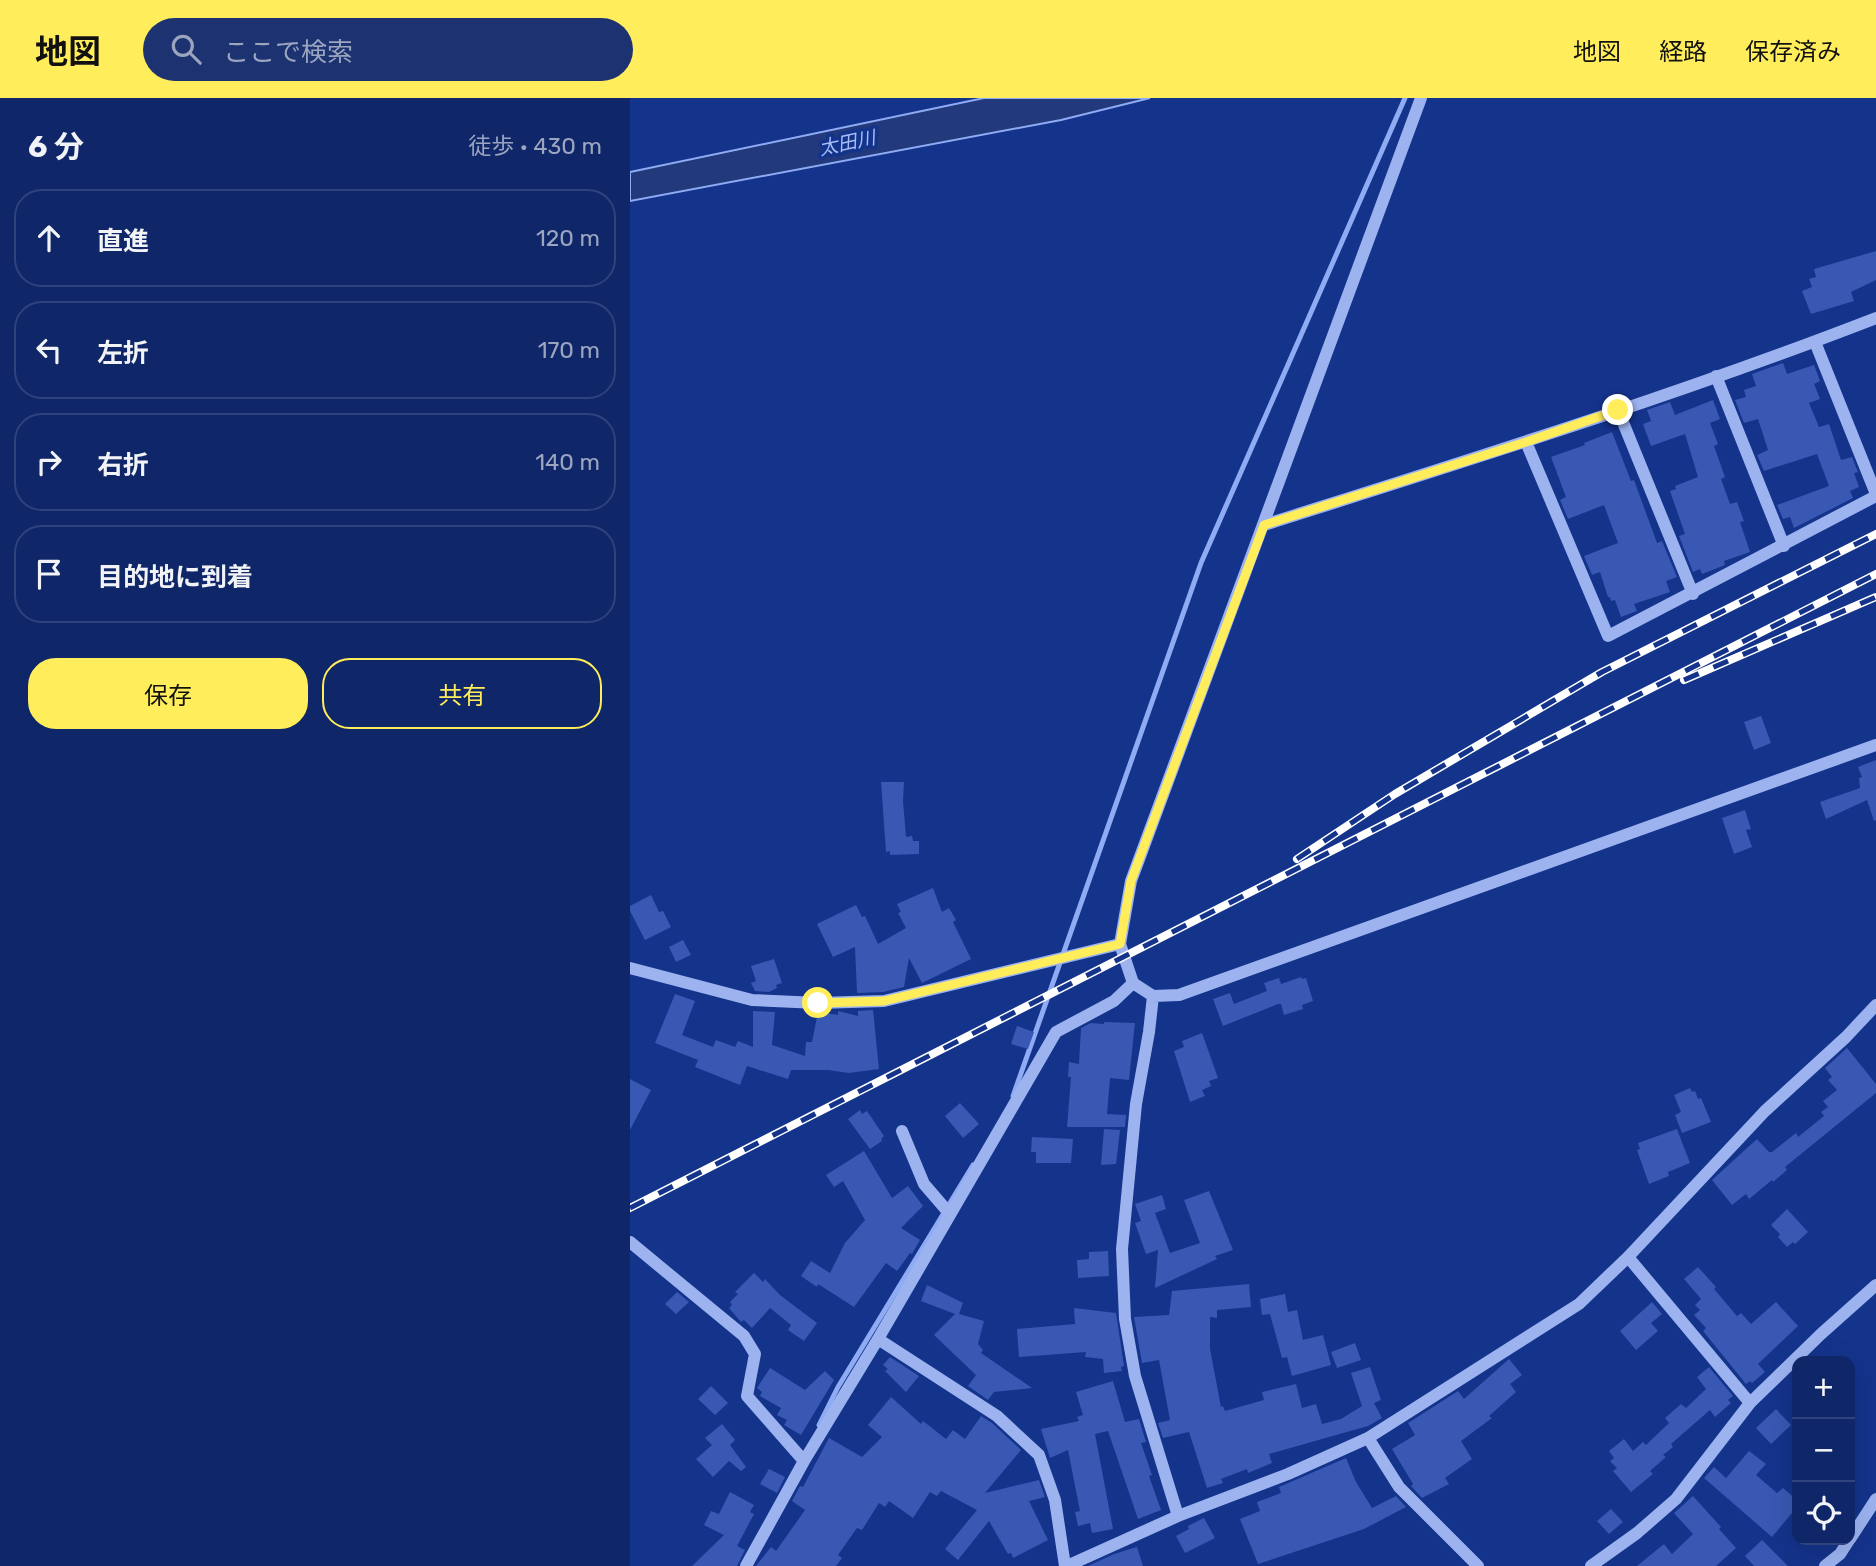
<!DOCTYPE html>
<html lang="ja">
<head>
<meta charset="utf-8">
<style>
  body { margin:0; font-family:Rubik,"Noto Sans JP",sans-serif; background:#1d3271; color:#f1f3f6 }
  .controls { position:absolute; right:21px; bottom:21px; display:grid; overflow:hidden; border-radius:14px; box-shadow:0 7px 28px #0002 }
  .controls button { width:63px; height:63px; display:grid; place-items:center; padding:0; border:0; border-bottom:2px solid #2f437c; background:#0f2668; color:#f1f3f6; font:35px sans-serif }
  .stop { position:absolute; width:21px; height:21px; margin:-16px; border:5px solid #ffed5b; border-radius:50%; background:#fff }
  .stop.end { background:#ffed5b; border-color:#fff; box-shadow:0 2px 7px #0008 }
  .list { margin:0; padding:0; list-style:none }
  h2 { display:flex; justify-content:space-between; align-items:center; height:91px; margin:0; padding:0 28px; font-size:30px }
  h2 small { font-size:23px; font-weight:400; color:#9ba5c0 }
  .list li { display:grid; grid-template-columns:46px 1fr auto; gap:21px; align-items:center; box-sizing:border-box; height:98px; margin:0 14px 14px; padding:0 14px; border:2px solid #2f437c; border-radius:28px }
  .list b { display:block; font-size:26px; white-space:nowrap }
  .list em { font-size:23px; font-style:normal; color:#9ba5c0 }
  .actions { display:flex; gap:14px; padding:21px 28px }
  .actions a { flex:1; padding:16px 0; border:2px solid #ffed5b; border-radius:28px; text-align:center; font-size:24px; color:#ffed5b }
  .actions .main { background:#ffed5b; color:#111 }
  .icon { flex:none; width:38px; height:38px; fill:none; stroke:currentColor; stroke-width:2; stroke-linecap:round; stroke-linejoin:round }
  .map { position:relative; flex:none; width:1246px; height:1468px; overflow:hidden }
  header { display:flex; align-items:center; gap:42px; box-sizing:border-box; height:98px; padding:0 35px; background:#ffed5b; color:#111 }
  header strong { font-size:33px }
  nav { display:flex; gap:38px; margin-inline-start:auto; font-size:24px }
  .search { width:490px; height:63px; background:#1d3271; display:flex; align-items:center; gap:18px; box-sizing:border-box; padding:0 24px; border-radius:38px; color:#9ba5c0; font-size:26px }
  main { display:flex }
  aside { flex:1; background:#0f2668 }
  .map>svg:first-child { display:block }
  .water { fill:#22397c; stroke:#8eabf3; stroke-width:2 }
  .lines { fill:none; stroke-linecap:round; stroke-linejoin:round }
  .stream { stroke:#8eabf3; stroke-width:5 }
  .building { fill:#3858b3 }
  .minor { stroke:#9cb3f0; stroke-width:12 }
  .rail-casing { stroke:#fff; stroke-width:8 }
  .rail { stroke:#14338b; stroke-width:5; stroke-dasharray:16; stroke-linecap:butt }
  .route { stroke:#ffed5b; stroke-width:9 }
  .labels { text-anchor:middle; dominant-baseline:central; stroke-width:7; stroke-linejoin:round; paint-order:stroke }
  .water-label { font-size:19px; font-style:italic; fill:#a8bef7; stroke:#14338b }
</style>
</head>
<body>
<header>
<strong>地図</strong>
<div class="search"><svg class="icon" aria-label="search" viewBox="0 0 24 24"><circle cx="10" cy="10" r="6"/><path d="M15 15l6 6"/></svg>ここで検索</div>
<nav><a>地図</a><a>経路</a><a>保存済み</a></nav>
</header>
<main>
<aside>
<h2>6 分<small>徒歩 · 430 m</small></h2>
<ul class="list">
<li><svg class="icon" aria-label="ahead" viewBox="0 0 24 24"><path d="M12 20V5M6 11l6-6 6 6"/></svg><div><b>直進</b></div><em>120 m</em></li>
<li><svg class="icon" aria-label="left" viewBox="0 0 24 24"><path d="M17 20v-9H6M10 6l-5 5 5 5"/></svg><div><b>左折</b></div><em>170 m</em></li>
<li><svg class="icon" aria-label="right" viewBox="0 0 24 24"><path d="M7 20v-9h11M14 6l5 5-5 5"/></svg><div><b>右折</b></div><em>140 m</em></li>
<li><svg class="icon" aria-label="arrive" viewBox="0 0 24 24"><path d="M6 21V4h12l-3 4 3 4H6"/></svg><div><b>目的地に到着</b></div></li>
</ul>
<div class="actions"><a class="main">保存</a><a>共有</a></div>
</aside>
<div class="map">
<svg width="1246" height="1468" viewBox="0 0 1246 1468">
  <rect width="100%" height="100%" fill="#14338b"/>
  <path class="water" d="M 354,0 L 520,0 L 431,22 L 0,103 L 0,74 Z"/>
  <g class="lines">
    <path class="stream" d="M 383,998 L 571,465 L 775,0
      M 189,1327 L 208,1289 L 343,1067"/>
  </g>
  <path class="building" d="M 1246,153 L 1246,182 L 1221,194 L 1224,203 L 1181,216 L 1172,193 L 1182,189 L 1179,181 L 1186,179 L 1184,171 Z
    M 1153,265 L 1157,276 L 1184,267 L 1190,283 L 1184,286 L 1190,301 L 1179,305 L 1189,329 L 1199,326 L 1211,362 L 1222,359 L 1228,374 L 1224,375 L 1229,389 L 1220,393 L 1223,400 L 1164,430 L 1160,419 L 1153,421 L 1147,407 L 1199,388 L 1187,356 L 1134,373 L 1127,357 L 1138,352 L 1128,321 L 1114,325 L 1105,302 L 1116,299 L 1114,292 L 1126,288 L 1122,276 Z
    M 1083,302 L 1090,321 L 1080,325 L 1088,346 L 1084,348 L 1095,379 L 1091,381 L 1100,406 L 1107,404 L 1114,423 L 1110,424 L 1120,454 L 1094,463 L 1095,467 L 1072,476 L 1070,471 L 1063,474 L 1049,438 L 1055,436 L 1040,393 L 1046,391 L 1045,388 L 1068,379 L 1055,336 L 1021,348 L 1013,326 L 1021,323 L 1017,312 L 1040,304 L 1045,317 Z
    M 982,334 L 1001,383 L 1004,382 L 1027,445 L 1032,443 L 1047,479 L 1036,483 L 1040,494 L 1004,506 L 1007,513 L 991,519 L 985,502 L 981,503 L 980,499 L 978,499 L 970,474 L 962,477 L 954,458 L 988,445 L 974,407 L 938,421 L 930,402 L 936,399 L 921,359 L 955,347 L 954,345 Z
    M 1131,618 L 1141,645 L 1124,652 L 1114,624 Z
    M 1246,662 L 1246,722 L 1244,723 L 1237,702 L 1196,721 L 1190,704 L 1230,690 L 1229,680 L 1232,679 L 1228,669 Z
    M 251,684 L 274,684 L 273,703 L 276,739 L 282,738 L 283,743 L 289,743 L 289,756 L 260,757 L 260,753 L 256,754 Z
    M 1115,712 L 1121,731 L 1116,732 L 1122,749 L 1104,756 L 1092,720 Z
    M 303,790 L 312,814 L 319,810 L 326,822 L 323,824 L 341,861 L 292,885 L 279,860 L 274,889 L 253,894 L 227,895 L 225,849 L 203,859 L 187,826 L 226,807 L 232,819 L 235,818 L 248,846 L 276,830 L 268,815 L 271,814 L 267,806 Z
    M 21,797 L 29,814 L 33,813 L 41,829 L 15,842 L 0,813 L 0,808 Z
    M 53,842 L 61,857 L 46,864 L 39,849 Z
    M 144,861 L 152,885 L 146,887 L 147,890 L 139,894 L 125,893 L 121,885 L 126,883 L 121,868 Z
    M 671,879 L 672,881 L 676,880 L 683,903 L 672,907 L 673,911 L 654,917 L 651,906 L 648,906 L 593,928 L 583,901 L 600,895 L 604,906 L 637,893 L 634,885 L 649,880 L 651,886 Z
    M 45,896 L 65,903 L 52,937 L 83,949 L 86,942 L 105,949 L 108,943 L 123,949 L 123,913 L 145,914 L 142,947 L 175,958 L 176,944 L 182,944 L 188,914 L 208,917 L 208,913 L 228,918 L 228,913 L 243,912 L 249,971 L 219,975 L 198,972 L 161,972 L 158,981 L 117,968 L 110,987 L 65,969 L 68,962 L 25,945 Z
    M 474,924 L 505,925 L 499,982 L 480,980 L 477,1016 L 496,1017 L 495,1029 L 437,1029 L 441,979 L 438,979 L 439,964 L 449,966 L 451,930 L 461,925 L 474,926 Z
    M 387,928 L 404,934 L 398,951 L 381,946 Z
    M 572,935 L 588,980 L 579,983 L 581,988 L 572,992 L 575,998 L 560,1004 L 544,953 L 554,949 L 552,943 Z
    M 1217,950 L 1246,986 L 1246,995 L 1155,1069 L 1157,1072 L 1143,1084 L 1142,1082 L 1119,1101 L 1116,1096 L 1102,1107 L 1082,1082 L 1127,1041 L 1139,1054 L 1142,1054 L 1166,1035 L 1168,1039 L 1194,1018 L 1191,1014 L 1198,1009 L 1193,1003 L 1207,992 L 1198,982 L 1202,979 L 1195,970 Z
    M 0,981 L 21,992 L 0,1032 Z
    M 1060,990 L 1062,994 L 1065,993 L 1068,1001 L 1071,1000 L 1081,1024 L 1052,1035 L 1045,1017 L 1051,1014 L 1044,997 Z
    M 330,1005 L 349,1026 L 333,1040 L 315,1018 Z
    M 230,1012 L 232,1016 L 237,1013 L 254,1038 L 251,1041 L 252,1043 L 240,1051 L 218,1021 Z
    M 474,1031 L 490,1032 L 486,1066 L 471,1067 Z
    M 1047,1031 L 1060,1065 L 1038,1074 L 1039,1078 L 1019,1086 L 1007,1052 L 1010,1051 L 1008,1045 Z
    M 402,1039 L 443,1041 L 441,1065 L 406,1065 L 406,1054 L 401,1054 Z
    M 234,1053 L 262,1100 L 278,1088 L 293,1108 L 271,1130 L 290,1142 L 282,1156 L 280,1155 L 267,1173 L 256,1165 L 224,1209 L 188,1186 L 187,1189 L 171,1178 L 181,1163 L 200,1175 L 215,1145 L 235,1122 L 213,1083 L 204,1089 L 196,1077 Z
    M 579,1093 L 603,1152 L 585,1158 L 587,1161 L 525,1190 L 528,1152 L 516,1156 L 505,1125 L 511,1123 L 505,1106 L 532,1097 L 536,1111 L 525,1115 L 540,1155 L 570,1145 L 554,1102 Z
    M 1157,1111 L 1178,1134 L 1165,1146 L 1163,1144 L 1157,1149 L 1148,1139 L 1150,1136 L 1141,1127 Z
    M 478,1153 L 479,1178 L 448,1180 L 447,1162 L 459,1161 L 459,1154 Z
    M 1068,1169 L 1086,1189 L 1084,1191 L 1107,1218 L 1111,1215 L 1121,1226 L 1146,1204 L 1168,1228 L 1128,1266 L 1135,1274 L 1122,1285 L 1120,1283 L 1116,1286 L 1073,1233 L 1076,1230 L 1064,1217 L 1070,1212 L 1065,1207 L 1071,1201 L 1054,1181 Z
    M 124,1175 L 133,1184 L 135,1181 L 150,1197 L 187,1225 L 174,1243 L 158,1232 L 161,1227 L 140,1210 L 122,1230 L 114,1222 L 111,1224 L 99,1210 L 102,1207 L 100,1204 L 108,1196 L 105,1194 Z
    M 619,1186 L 621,1209 L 587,1212 L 587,1220 L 580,1219 L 580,1251 L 591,1309 L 593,1308 L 595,1313 L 634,1302 L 632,1294 L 666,1286 L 672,1310 L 686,1306 L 692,1326 L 711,1321 L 732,1308 L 721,1275 L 740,1269 L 751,1302 L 744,1305 L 752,1320 L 738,1328 L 639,1356 L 642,1365 L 618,1375 L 617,1371 L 591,1381 L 593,1385 L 577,1390 L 559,1334 L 533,1340 L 528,1325 L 540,1322 L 529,1262 L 512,1265 L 504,1219 L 539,1217 L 542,1193 Z
    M 297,1187 L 333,1205 L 329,1216 L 354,1223 L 348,1246 L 353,1252 L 351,1255 L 402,1290 L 364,1294 L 358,1302 L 338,1288 L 346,1277 L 304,1237 L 325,1216 L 291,1203 Z
    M 47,1194 L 59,1204 L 46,1216 L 35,1206 Z
    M 655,1196 L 658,1214 L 667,1212 L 673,1242 L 693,1237 L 701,1267 L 662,1278 L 657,1259 L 652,1260 L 640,1216 L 632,1217 L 630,1201 Z
    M 1022,1204 L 1032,1216 L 1021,1225 L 1028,1233 L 1006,1252 L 990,1233 Z
    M 444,1210 L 486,1215 L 494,1268 L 491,1269 L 492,1273 L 474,1275 L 473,1261 L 455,1259 L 456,1254 L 389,1259 L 387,1231 L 445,1226 Z
    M 725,1245 L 731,1262 L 707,1270 L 701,1254 Z
    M 260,1259 L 289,1278 L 276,1294 L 255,1273 L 258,1271 L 253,1267 Z
    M 879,1261 L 892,1277 L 880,1286 L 886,1294 L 859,1318 L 862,1320 L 831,1343 L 842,1361 L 815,1380 L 819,1386 L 792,1400 L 781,1388 L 783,1386 L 762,1351 L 785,1337 L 778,1325 L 828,1293 L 834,1301 Z
    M 1079,1269 L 1103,1298 L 1098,1302 L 1101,1305 L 1085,1319 L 1080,1312 L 1041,1346 L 1043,1349 L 1033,1357 L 1036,1359 L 1020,1373 L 1023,1376 L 1001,1394 L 983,1373 L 987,1370 L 980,1363 L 984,1360 L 979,1353 L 994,1341 L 1003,1353 L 1013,1344 L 1016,1347 L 1039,1325 L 1035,1320 L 1051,1306 L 1056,1310 L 1076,1291 L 1067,1279 Z
    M 140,1270 L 175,1292 L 195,1273 L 204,1282 L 171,1337 L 154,1327 L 157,1322 L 147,1317 L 151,1310 L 130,1298 L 132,1294 L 127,1290 Z
    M 483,1283 L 495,1324 L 509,1321 L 516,1344 L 511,1345 L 522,1377 L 519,1378 L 531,1412 L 508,1421 L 478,1333 L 465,1336 L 483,1431 L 462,1435 L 460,1425 L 448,1428 L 445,1414 L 450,1413 L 438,1352 L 420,1360 L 411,1331 L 449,1323 L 447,1319 L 453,1317 L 446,1294 Z
    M 81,1288 L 98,1305 L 85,1317 L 68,1301 Z
    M 261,1299 L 291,1326 L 293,1323 L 316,1341 L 323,1332 L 335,1341 L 351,1318 L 362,1325 L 391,1352 L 355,1395 L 409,1382 L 415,1399 L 399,1403 L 418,1442 L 383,1460 L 381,1455 L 378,1456 L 359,1423 L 328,1462 L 315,1451 L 347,1412 L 311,1393 L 307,1398 L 300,1394 L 283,1420 L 259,1403 L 255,1409 L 249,1405 L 232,1432 L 227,1430 L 208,1457 L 212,1460 L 206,1468 L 126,1468 L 141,1449 L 146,1453 L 175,1412 L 162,1403 L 170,1388 L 173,1389 L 199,1340 L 232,1359 L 252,1339 L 238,1327 Z
    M 1146,1311 L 1161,1327 L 1141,1346 L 1126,1330 Z
    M 92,1326 L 105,1342 L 100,1347 L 116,1369 L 111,1373 L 99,1363 L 83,1379 L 66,1361 L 82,1347 L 75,1340 Z
    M 1119,1353 L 1136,1366 L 1126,1377 L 1147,1395 L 1153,1390 L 1167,1402 L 1167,1409 L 1142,1439 L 1074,1380 L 1084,1369 L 1096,1380 Z
    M 716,1360 L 726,1384 L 742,1410 L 766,1398 L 776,1409 L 734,1431 L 628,1466 L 610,1421 L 630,1413 L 627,1404 L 651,1395 L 649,1389 Z
    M 139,1371 L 155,1379 L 147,1395 L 130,1386 Z
    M 100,1394 L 124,1407 L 120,1414 L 124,1416 L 107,1448 L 115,1452 L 107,1468 L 62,1468 L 94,1437 L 74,1427 L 81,1413 L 89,1416 Z
    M 1063,1398 L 1091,1429 L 1089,1431 L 1106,1450 L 1086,1468 L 1007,1468 L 1034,1446 L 1042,1456 L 1063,1436 L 1044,1415 Z
    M 981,1411 L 993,1424 L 979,1436 L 967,1423 Z
    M 574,1420 L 585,1440 L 555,1455 L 546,1438 L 559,1431 L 558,1428 Z
    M 1132,1442 L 1158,1468 L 1124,1468 L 1115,1458 Z
    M 507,1449 L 513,1468 L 458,1468 L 484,1456 Z"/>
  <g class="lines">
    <path class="minor" d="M 791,0 L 501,783 L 490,846 L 503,885 L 523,898 L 549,897 L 1246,647
      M 1185,244 L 1246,396
      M 1086,278 L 1154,448
      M 988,312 L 1063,496
      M 896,344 L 978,538 L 1246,398
      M 634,427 C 839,362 1045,298 1246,220
      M 0,870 L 122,902 L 188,905 L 254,903 L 490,846
      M 523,898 L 519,934 L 506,1006 L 492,1151 L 495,1221 L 505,1278 L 548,1418
      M 272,1033 L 294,1086 L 319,1115
      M 0,1144 L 114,1238 L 125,1256 L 117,1298 L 174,1363
      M 998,1159 L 1120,1305
      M 248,1241 L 367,1318 L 409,1357 L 425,1402 L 435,1468
      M 738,1340 L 769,1389 L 848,1468
      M 1220,1441 L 1246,1401
      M 116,1468 L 174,1363 L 248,1241 L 426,934 L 484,903 L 503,885
      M 437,1468 L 548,1418 L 658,1376 L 738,1340 L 949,1206 L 998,1159 L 1135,1013 L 1216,939 L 1246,907
      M 961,1468 L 1007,1435 L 1046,1401 L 1120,1305 L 1191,1236 L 1246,1187
      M 1195,1468 L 1210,1456 L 1219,1442"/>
    <defs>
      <path id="rail" d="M 1054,582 L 1246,499
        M 667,761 L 765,696 L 972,574 L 1246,436
        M 0,1110 L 1246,476"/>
    </defs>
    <use href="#rail" class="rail-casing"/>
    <use href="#rail" class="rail"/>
  </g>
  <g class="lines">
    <path class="route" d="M 188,905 L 254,903 L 490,846 L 501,783 L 634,427 L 896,344 L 988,312"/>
  </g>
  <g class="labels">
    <g class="water-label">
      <text transform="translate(217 45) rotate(-12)">太田川</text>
    </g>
  </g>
</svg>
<div class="controls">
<button>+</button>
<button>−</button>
<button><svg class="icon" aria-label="locate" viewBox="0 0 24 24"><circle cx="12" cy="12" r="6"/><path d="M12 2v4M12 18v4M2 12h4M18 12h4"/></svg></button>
</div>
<div class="stop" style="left:188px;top:905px"></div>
<div class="stop end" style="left:988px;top:312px"></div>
</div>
</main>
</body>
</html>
